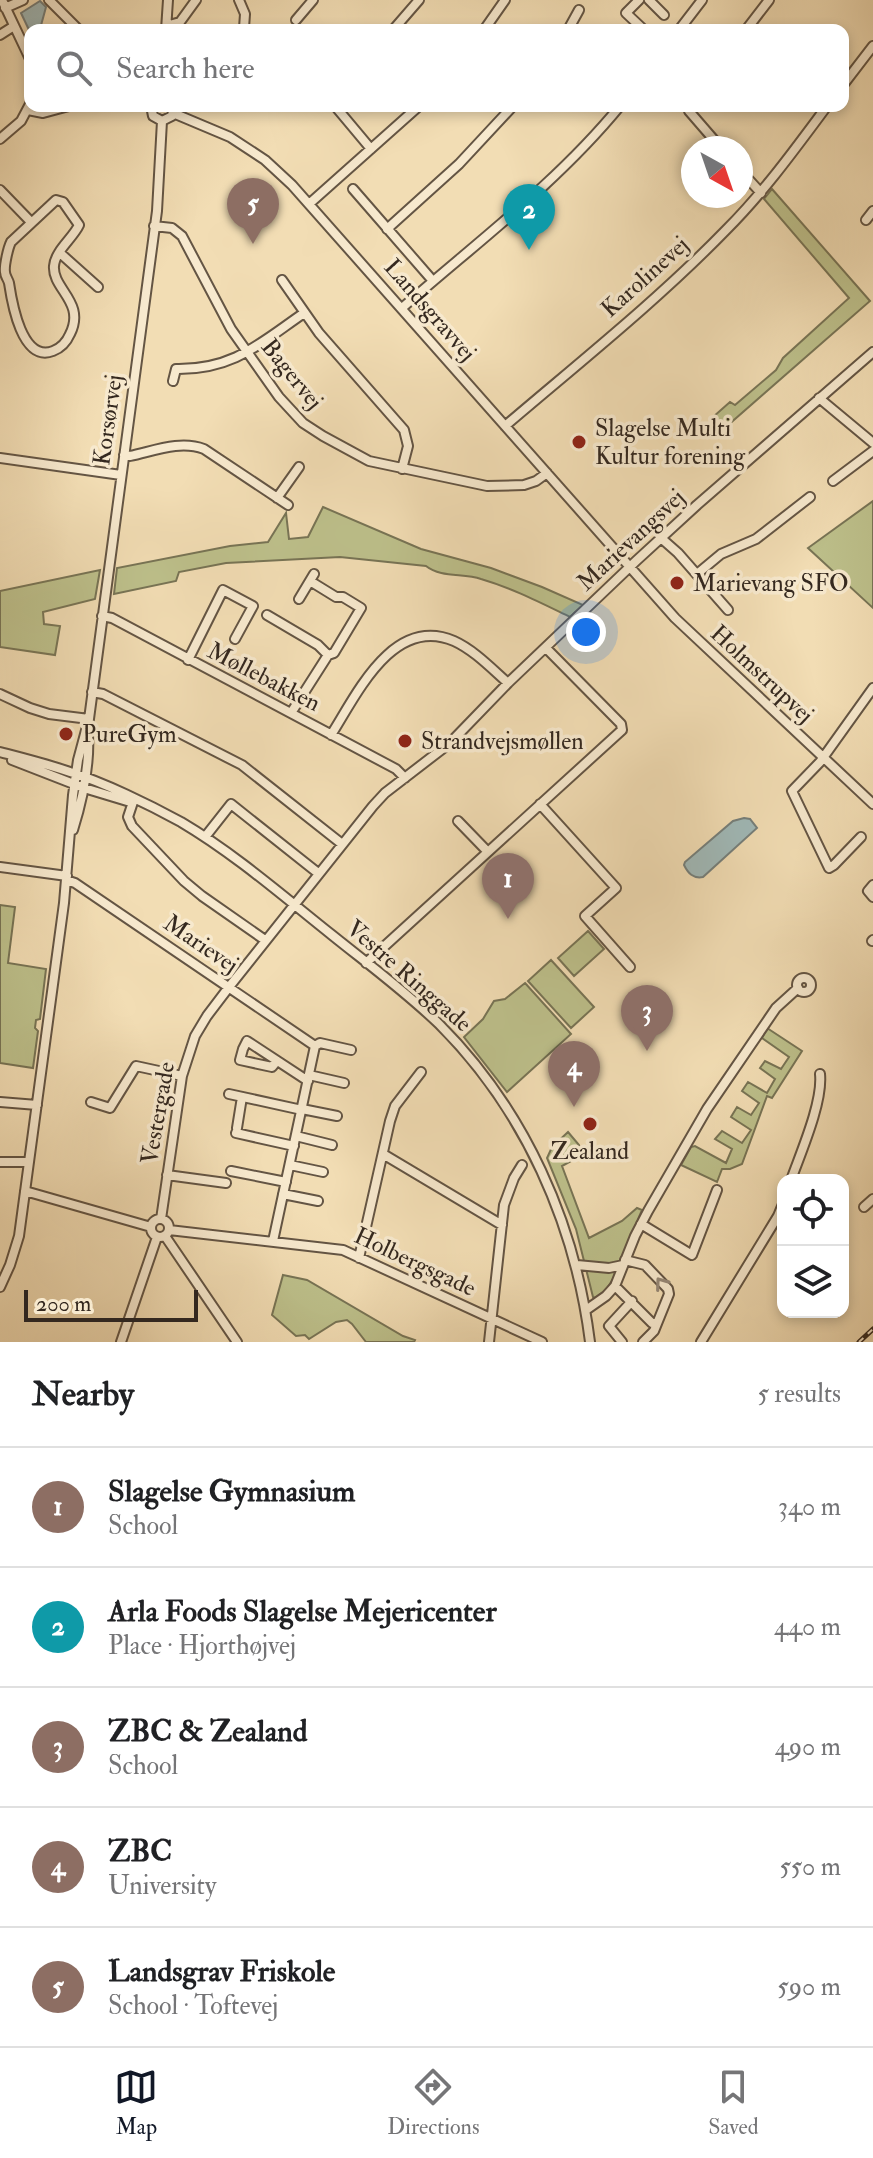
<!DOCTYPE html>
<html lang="en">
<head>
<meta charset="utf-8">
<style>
  body { margin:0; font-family:"IM FELL Double Pica",serif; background:#f2f2f2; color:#202124 }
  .controls { position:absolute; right:24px; bottom:24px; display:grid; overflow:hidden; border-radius:16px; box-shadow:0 4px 12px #0003 }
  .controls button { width:72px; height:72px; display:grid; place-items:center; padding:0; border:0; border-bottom:2px solid #e0e0e0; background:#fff; color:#202124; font:40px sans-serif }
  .compass { position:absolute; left:681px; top:136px; width:72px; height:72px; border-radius:50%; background:#fff; box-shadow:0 4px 12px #0003; rotate:140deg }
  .scale { position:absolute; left:24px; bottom:20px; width:174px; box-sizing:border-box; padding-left:8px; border:4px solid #34281f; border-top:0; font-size:22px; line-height:28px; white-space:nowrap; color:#34281f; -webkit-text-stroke:6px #f7e9ce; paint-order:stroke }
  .you { position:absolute; left:586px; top:632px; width:28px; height:28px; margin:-20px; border:6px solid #fff; border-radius:50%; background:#1a73e8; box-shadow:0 0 0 12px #1a73e833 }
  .badge { display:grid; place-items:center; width:52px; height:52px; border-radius:50%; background:#111827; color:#fff; font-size:26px; font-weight:700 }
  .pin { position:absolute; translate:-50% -66px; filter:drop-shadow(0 2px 4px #0008) }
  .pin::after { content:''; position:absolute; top:42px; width:28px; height:24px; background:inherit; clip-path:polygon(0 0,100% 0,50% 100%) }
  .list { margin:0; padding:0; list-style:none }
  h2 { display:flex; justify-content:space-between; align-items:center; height:104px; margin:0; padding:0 32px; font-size:34px }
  h2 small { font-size:26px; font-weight:400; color:#757577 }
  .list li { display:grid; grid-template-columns:52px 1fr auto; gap:24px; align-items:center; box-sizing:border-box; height:120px; padding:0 32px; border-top:2px solid #e0e0e0 }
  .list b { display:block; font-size:30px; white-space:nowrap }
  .list p { margin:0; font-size:26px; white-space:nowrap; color:#757577 }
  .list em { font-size:26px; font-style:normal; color:#757577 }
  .icon { flex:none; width:44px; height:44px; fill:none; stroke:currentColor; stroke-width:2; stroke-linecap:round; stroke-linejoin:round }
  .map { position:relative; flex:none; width:873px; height:1342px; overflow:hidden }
  .search { position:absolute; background:#fff; box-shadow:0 4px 12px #0003; left:24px; right:24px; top:24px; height:88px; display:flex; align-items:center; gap:20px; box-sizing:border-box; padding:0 28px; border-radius:16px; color:#757577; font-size:30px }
  .sheet { height:704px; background:#fff }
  nav { display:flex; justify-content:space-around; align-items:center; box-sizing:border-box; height:112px; border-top:2px solid #e0e0e0; background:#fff; font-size:22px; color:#757577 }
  nav a { display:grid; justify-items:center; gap:4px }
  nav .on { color:#111827 }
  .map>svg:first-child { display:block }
  .green { fill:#bdc08b; stroke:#787455; stroke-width:2 }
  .water { fill:#a0b9b8; stroke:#757f7b; stroke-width:2 }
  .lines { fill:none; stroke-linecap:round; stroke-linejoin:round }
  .minor-casing { stroke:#645544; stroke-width:12 }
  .minor { stroke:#f7e9ce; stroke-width:8 }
  .rail-casing { stroke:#34281f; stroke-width:5 }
  .rail { stroke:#f7e9ce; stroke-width:2; stroke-dasharray:6; stroke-linecap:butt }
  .oneway { stroke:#968876 }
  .poi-dot { fill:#8f2418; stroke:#f7e9ce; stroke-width:3 }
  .labels { text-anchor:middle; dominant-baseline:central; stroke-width:7; stroke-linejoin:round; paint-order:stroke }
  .street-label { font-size:24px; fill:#34281f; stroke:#f7e9ce }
  .poi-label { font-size:24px; fill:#34281f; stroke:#f7e9ce; text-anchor:start }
</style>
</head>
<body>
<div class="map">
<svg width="873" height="1342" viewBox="0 0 873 1342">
  <rect width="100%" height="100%" fill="#f2ddb4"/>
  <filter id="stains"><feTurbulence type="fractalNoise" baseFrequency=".0025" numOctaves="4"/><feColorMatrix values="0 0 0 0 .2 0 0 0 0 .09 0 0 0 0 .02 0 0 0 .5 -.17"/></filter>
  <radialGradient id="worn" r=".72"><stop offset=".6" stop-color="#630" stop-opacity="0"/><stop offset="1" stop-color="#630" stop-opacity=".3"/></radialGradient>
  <path class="green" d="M 772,189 L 870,301 L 719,433 L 713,417 L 730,402 L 735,405 L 776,370 L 783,358 L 849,298 L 764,199 Z
    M 873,501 L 873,608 L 808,548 Z
    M 323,507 L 421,549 L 491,568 L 542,587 L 583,605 L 570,617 C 541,603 512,588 481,579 C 463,573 441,578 426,566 L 340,557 L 226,563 L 179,572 L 176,581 L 114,594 L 117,568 L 230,546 L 268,542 L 286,513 L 289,539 L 308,537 Z
    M 100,570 L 95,599 L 43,612 L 44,624 L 60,626 L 55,655 L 0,647 L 0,591 Z
    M 0,905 L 15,907 L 8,963 L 46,969 L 40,1019 L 36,1020 L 35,1028 L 38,1031 L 33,1068 L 0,1063 Z
    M 588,931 L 604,949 L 574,976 L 558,958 Z
    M 551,960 L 594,1007 L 571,1028 L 528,981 Z
    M 525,983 L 571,1034 L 507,1092 L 464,1037 L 483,1019 L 494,1001 L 505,999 Z
    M 767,1028 L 802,1051 L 772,1098 L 767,1096 L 742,1164 L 730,1169 L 722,1169 L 717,1182 L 681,1165 L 691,1147 L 695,1146 L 726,1163 L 732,1149 L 715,1139 L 722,1131 L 742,1143 L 751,1130 L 731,1117 L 737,1107 L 751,1115 L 759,1103 L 742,1091 L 748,1082 L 767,1093 L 775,1079 L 760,1068 L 765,1061 L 781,1069 L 789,1057 L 762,1038 Z
    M 568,1132 L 579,1145 L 582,1155 L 562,1166 L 589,1238 L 622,1221 L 637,1208 L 642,1210 L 613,1279 L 606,1290 L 595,1298 L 593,1297 L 576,1229 L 547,1158 L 552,1147 Z
    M 283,1275 L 307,1280 L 403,1336 L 415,1340 L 414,1342 L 366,1342 L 352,1324 L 347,1320 L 336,1322 L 309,1339 L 305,1335 L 296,1336 L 272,1315 Z"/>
  <path class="water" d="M 40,1 L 46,7 L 40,29 L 30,30 L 30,32 L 21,13 Z
    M 744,818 L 750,819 L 757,828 L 703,877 C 693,879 688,873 684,865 L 685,862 L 733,821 Z"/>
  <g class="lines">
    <defs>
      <path id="minor" d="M 2,0 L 30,59
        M 49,0 L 79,30
        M 239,0 L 245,14 L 244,28 L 246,30
        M 639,0 L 626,13 L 644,30
        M 649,0 L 664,15
        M 5,8 L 23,0
        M 296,20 L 313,0
        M 166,26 L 180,22 L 196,0
        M 166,30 L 168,0
        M 393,30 L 419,0
        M 484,30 L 505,0
        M 568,30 L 579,10
        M 679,30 L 702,0
        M 746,30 L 769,0
        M 0,35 L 14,26
        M 843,85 L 873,46
        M 124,106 L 135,106
        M 151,106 L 153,116 L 162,121 L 172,116 L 174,106
        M 335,106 L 371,149
        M 689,106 L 689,111 L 721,148
        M 28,110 L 43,113 L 69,106
        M 173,113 L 230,137 L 265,160 L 292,185 L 675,618 L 873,804
        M 0,139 L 21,121 L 30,104
        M 741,171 L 761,193
        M 353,189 L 433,281
        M 0,190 L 31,222
        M 56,200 L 63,202 L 79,225 C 73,238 55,251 54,266 C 52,289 86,302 70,334 C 67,341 61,348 53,351 C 22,363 12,303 9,283 C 8,279 5,276 5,272 C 4,266 8,248 11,242 Z
        M 309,204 L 419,106
        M 866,220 L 873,211
        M 154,226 L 172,228 L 182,236 L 231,329 L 279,397 L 303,423 L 323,436 L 369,461 L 487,486 L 524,485 L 536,481 L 547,473
        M 387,229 L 459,164 L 513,106
        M 60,253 L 98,287
        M 282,280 L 319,333 L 404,430 L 408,446 L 402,469
        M 402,308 C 476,243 557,183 620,106
        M 173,381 L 176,369 C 233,370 259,344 304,313
        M 819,398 L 873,443
        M 505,426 C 580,362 658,300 726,230 C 764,192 795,149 827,106
        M 124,455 L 130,456 C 154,451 180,440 204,449 L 288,505
        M 0,458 L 121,475
        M 833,481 L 873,451
        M 277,498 L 299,467
        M 661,538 L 678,553 L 728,610
        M 697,574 L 721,554 L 756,539 L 810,497
        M 299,599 L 314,574
        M 267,615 L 318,645 L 328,655 L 334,653 L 361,608 L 343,597 L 336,597 L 310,581
        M 102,616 L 112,618 L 396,769 L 405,778
        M 188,660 L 223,590 L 253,606 L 235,639
        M 92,692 L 103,694 L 242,765 L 342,844
        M 0,694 L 30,708 L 49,714 L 89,719
        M 291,713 L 328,655
        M 331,735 C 357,694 393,615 454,641 C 474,650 492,669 508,683
        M 0,752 C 23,758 47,764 70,772 C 103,782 150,805 181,822 C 235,854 283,896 332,935 C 368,964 406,992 439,1024 C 525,1110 575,1223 590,1342
        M 12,760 L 84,788 L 127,801
        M 134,799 L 128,817 L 132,826 L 184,881 L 202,896 L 265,940
        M 540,804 L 616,888 L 585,916 L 630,967
        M 458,821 L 488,852
        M 73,830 C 83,798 90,766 88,733
        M 205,837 L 231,804 L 318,873
        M 861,837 L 834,865 L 829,868 L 792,791 L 820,762 L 873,688
        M 0,867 L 67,876
        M 66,880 L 75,883 L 315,1046 L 273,1241
        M 873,885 L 868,891 L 873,897
        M 872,941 L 873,940
        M 366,963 L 622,730 L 621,724 L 546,648
        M797 985a7 7 0 1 1 14 0a7 7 0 1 1-14 0Z
        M 315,1046 L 320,1043 L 351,1050
        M 277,1061 L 272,1067 L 240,1060 L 243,1049 L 247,1041 L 308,1081
        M 309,1075 L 344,1083
        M 229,1094 L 302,1110
        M 0,1102 L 37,1105
        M 91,1102 L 110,1108 L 136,1066 L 182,1076
        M 302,1109 L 337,1116
        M 237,1128 L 242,1097
        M 236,1133 L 294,1146
        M 296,1136 L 332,1145
        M 383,1154 L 502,1225
        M 0,1162 L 28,1162
        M 290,1165 L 323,1172
        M 231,1171 L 286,1182
        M 167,1175 L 226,1183
        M 791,1180 C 801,1152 823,1102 820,1074
        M 25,1191 L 151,1227
        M 283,1194 L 318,1201
        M 864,1207 L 873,1199
        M151 1228a9 9 0 1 1 18 0a9 9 0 1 1-18 0Z
        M 161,1219 L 182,1076 L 195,1036 L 207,1016 L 229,987 L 373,806 L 385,793 L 450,743 L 508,683 L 636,561 L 697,505 L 873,352
        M 641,1224 L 692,1255 L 717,1190
        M 169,1230 L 343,1250 L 542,1342
        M 165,1236 L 237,1342
        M 359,1258 L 390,1121 L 395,1106 L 421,1072
        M 625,1260 L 645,1265 L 668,1289 L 669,1294 L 654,1331 L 643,1342
        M 577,1265 L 609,1268 L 623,1265
        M 615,1286 L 652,1323 L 657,1323
        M 0,1287 L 10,1265 L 19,1236 L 64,903 L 73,795 L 78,760 L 89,719 L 157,211 L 162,121
        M 586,1310 L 606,1296 L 615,1286 L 635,1236 L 648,1211 L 707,1109 L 776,1008 L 798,988
        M 121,1342 L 157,1237
        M 489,1342 L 504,1205 L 514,1178 L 522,1165
        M 622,1342 L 609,1326 L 632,1301
        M 701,1342 L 778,1216 L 783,1204"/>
    </defs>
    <use href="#minor" class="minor-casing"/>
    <use href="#minor" class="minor"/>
    <defs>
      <path id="rail" d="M 859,1342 L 873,1329"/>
    </defs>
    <use href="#rail" class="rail-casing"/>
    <use href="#rail" class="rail"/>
  </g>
  <defs><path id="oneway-chevron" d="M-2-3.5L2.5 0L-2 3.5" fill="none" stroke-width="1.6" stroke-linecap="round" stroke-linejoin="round" transform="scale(2)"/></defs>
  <use class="oneway" href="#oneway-chevron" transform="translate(661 1283) rotate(-126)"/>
  <g class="poi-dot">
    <circle cx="579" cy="442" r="8"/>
    <circle cx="677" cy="583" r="8"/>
    <circle cx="66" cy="734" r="8"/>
    <circle cx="405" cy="741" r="8"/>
    <circle cx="590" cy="1124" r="8"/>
  </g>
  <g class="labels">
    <g class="street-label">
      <text transform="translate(645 277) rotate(-42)">Karolinevej</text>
      <text transform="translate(430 310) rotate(49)">Landsgravvej</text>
      <text transform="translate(292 374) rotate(51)">Bagervej</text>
      <text transform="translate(108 420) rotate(-82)">Korsørvej</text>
      <text transform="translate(631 540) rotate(-43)">Marievangsvej</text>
      <text transform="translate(762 674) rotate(43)">Holmstrupvej</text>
      <text transform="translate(264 677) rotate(27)">Møllebakken</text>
      <text transform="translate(201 944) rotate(34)">Marievej</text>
      <text transform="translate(409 976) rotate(41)">Vestre Ringgade</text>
      <text transform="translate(158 1113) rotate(-80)">Vestergade</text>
      <text transform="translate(415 1262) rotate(25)">Holbergsgade</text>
    </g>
    <g class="poi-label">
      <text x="595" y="428">Slagelse Multi<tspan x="595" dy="28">Kultur forening</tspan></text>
      <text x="693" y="583">Marievang SFO</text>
      <text x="82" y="734">PureGym</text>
      <text x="421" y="741">Strandvejsmøllen</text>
      <text x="590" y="1151" text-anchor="middle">Zealand</text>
    </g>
  </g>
  <rect width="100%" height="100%" filter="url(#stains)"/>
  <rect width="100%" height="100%" fill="url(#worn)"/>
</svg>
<div class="controls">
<button><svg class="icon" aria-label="locate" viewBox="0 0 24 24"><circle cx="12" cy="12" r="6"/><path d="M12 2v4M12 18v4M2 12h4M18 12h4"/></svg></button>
<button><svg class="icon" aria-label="layers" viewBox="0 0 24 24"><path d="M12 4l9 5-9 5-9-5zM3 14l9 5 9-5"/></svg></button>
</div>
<svg class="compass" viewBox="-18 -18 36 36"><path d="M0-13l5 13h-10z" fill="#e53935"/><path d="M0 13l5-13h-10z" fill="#757577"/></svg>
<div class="scale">200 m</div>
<div class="you"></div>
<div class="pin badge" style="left:508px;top:919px;background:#8d6e63">1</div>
<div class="pin badge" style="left:529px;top:250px;background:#0f9aa8">2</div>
<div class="pin badge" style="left:647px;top:1051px;background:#8d6e63">3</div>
<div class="pin badge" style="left:574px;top:1107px;background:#8d6e63">4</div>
<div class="pin badge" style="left:253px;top:244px;background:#8d6e63">5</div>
<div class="search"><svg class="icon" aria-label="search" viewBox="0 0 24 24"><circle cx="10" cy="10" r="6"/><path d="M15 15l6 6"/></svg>Search here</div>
</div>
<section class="sheet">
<h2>Nearby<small>5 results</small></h2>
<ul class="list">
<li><span class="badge" style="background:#8d6e63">1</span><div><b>Slagelse Gymnasium</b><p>School</p></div><em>340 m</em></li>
<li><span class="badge" style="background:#0f9aa8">2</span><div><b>Arla Foods Slagelse Mejericenter</b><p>Place · Hjorthøjvej</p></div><em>440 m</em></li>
<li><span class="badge" style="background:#8d6e63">3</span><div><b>ZBC &amp; Zealand</b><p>School</p></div><em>490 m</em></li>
<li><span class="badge" style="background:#8d6e63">4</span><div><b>ZBC</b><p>University</p></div><em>550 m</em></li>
<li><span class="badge" style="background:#8d6e63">5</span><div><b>Landsgrav Friskole</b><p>School · Toftevej</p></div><em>590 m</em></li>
</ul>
</section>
<nav>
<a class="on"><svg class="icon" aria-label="map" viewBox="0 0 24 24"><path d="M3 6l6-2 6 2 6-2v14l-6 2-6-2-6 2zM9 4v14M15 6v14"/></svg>Map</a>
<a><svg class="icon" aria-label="directions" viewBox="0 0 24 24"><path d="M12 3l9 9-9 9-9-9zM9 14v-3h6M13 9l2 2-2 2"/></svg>Directions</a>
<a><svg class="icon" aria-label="saved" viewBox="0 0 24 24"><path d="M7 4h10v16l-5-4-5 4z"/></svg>Saved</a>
</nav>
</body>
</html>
